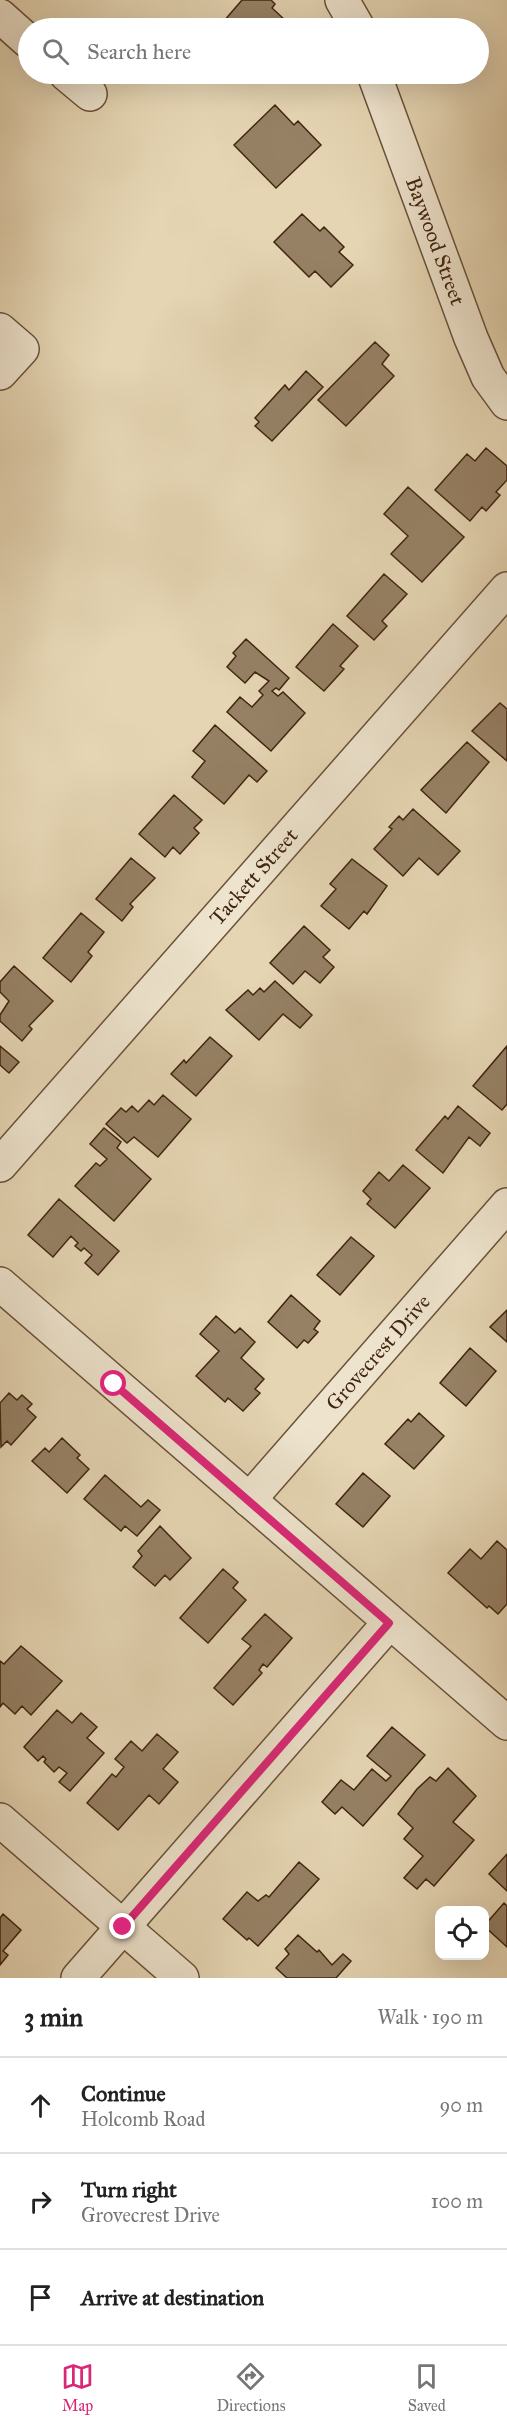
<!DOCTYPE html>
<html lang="en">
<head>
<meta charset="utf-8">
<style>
  body { margin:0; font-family:"IM FELL Great Primer",serif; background:#f6f6f6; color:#222 }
  .controls { position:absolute; right:18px; bottom:18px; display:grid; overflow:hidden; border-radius:12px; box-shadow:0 6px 24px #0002 }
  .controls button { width:54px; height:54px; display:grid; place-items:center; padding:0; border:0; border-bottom:2px solid #e0e0e0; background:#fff; color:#222; font:30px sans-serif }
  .stop { position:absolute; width:18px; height:18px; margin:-14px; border:4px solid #db2777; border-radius:50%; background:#fff }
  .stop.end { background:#db2777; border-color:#fff; box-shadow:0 2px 6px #0008 }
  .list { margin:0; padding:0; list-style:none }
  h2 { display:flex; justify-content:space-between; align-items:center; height:78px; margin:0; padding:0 24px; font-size:26px }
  h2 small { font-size:20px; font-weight:400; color:#767676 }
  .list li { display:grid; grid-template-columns:39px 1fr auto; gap:18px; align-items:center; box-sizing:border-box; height:96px; padding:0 24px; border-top:2px solid #e0e0e0 }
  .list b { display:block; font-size:22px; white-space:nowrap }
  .list p { margin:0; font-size:20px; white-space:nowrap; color:#767676 }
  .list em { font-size:20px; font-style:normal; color:#767676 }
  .icon { flex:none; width:33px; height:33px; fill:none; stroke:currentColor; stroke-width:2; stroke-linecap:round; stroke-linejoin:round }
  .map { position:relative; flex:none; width:507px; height:1978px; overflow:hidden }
  .search { position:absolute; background:#fff; box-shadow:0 6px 24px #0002; left:18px; right:18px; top:18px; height:66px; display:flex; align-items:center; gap:15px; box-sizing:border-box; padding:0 21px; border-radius:33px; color:#767676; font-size:22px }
  .sheet { height:366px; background:#fff }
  nav { display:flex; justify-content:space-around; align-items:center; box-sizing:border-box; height:84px; border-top:2px solid #e0e0e0; background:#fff; font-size:16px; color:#767676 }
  nav a { display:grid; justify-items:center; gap:3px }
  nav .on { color:#db2777 }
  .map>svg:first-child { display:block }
  .building { fill:#968165; stroke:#412511; stroke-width:1.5 }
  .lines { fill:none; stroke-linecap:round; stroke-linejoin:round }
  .minor-casing { stroke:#6a513a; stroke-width:36 }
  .minor { stroke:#eee4ce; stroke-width:33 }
  .route { stroke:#db2777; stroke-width:8 }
  .labels { text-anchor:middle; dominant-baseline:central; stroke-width:6; stroke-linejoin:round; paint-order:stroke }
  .street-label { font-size:21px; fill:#412511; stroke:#eee4ce }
</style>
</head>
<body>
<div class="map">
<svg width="507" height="1978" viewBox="0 0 507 1978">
  <rect width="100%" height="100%" fill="#e5d5b3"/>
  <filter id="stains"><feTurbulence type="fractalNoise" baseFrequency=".00333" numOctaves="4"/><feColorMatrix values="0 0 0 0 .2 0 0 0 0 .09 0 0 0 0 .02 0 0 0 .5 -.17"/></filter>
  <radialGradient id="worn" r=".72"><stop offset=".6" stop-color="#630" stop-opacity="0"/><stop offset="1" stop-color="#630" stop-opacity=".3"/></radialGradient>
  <path class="building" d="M 242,0 L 271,0 L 275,4 L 272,8 L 285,20 L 277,28 L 233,28 L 224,21 Z
    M 275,105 L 294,125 L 298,121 L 321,145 L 276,188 L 234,145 Z
    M 302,214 L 320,231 L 324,227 L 344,247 L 339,252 L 353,265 L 331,287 L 315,271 L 309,277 L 274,242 Z
    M 375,342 L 389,355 L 382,364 L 394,376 L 346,426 L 318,400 Z
    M 306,371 L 323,387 L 272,441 L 255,426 L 259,422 L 255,418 L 285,385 L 289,390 Z
    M 486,448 L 507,466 L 507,480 L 496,492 L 500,495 L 486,511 L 482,507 L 470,521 L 435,490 L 467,454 L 475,461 Z
    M 408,487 L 464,537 L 422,582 L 391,554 L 408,536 L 384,514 Z
    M 384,574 L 407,594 L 382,621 L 387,626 L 374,640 L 347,616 Z
    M 333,624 L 358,646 L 340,666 L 344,669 L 324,691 L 296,667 Z
    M 246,639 L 289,678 L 279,690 L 276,688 L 272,691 L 278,696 L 283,692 L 305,713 L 271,751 L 227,712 L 240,697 L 252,707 L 263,695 L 259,691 L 269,681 L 255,672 L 245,683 L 227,667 L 236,656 L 233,653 Z
    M 500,703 L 507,709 L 507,761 L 472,731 Z
    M 215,725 L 267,771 L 257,782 L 249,775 L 224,804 L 192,777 L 205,761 L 193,751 Z
    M 467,742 L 489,762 L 446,813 L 421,790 Z
    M 174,795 L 202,820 L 194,828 L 199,833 L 180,854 L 173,847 L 165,857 L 139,834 Z
    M 413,809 L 460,851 L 438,875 L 419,858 L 403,876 L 374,849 L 392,829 L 389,827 L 399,816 L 403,820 Z
    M 131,858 L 155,878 L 130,904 L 133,907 L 122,921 L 96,899 Z
    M 352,859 L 387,886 L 367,914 L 364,911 L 349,929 L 321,906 L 336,889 L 330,884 Z
    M 81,913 L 104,932 L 88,952 L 92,956 L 71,982 L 43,958 Z
    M 304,926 L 330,950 L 323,957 L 334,967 L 320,983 L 305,971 L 293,984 L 270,963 Z
    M 14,966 L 53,1001 L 29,1026 L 32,1029 L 22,1041 L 0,1021 L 0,1015 L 9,1001 L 0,992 L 0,982 Z
    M 275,981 L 312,1015 L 300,1028 L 283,1014 L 259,1040 L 226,1010 L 248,990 L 253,995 L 260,988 L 264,992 Z
    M 210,1037 L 232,1056 L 196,1096 L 171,1074 L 184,1060 L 186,1063 Z
    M 0,1046 L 19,1062 L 9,1073 L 0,1065 Z
    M 507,1046 L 507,1104 L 502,1110 L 473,1086 Z
    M 163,1095 L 191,1119 L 158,1157 L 134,1137 L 127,1143 L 106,1124 L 121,1108 L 126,1112 L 132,1106 L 138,1112 L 149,1100 L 154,1105 Z
    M 458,1106 L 490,1133 L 480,1146 L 469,1137 L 443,1173 L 416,1150 L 445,1116 L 448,1119 Z
    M 104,1128 L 121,1142 L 117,1148 L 151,1179 L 114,1221 L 75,1186 L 96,1163 L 100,1166 L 107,1159 L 90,1144 Z
    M 403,1165 L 430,1188 L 395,1228 L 367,1204 L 371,1199 L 363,1191 L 379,1172 L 389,1181 Z
    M 59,1199 L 119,1251 L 98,1275 L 85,1263 L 92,1255 L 84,1248 L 81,1251 L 75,1246 L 78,1243 L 71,1236 L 53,1257 L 28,1235 Z
    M 351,1237 L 374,1256 L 340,1295 L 317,1275 Z
    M 291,1295 L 320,1321 L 314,1329 L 318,1332 L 308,1343 L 304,1340 L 297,1348 L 268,1322 Z
    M 507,1310 L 507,1342 L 490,1327 Z
    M 216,1316 L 235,1333 L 240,1328 L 255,1342 L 241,1358 L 264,1379 L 255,1389 L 260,1393 L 243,1411 L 228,1398 L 225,1402 L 196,1376 L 219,1351 L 200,1334 Z
    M 470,1348 L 496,1371 L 466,1406 L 440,1383 Z
    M 9,1393 L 17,1400 L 22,1395 L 32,1404 L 27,1409 L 36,1417 L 11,1445 L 7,1441 L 1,1447 L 0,1403 Z
    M 419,1413 L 444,1436 L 414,1469 L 385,1444 L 408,1419 L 411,1422 Z
    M 62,1438 L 80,1455 L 77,1458 L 89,1469 L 67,1493 L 32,1461 L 45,1448 L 49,1452 Z
    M 363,1473 L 390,1496 L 363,1527 L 336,1504 Z
    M 105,1475 L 141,1507 L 148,1500 L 160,1510 L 137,1536 L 125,1526 L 121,1531 L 84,1499 Z
    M 160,1526 L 191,1558 L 170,1580 L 165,1575 L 155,1586 L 133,1567 L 142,1556 L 138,1551 Z
    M 497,1541 L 507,1550 L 507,1604 L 498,1614 L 489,1606 L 487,1608 L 448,1573 L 470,1549 L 481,1559 Z
    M 223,1569 L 238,1582 L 233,1588 L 246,1600 L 208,1643 L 180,1618 Z
    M 265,1614 L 292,1638 L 267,1667 L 263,1664 L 259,1670 L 262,1673 L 233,1705 L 214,1688 L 251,1646 L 242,1639 Z
    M 21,1646 L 62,1681 L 31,1715 L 22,1706 L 15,1714 L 3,1703 L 0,1707 L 0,1661 L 4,1664 Z
    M 57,1710 L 72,1723 L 81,1713 L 97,1727 L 87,1738 L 104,1753 L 70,1791 L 59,1782 L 67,1773 L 59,1767 L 54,1772 L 44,1762 L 46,1759 L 43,1756 L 38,1761 L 24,1747 Z
    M 392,1727 L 425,1755 L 363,1826 L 342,1807 L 335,1814 L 322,1802 L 341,1780 L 354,1790 L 372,1769 L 386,1781 L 391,1776 L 367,1756 Z
    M 157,1734 L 178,1752 L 163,1769 L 178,1782 L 159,1804 L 149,1795 L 118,1830 L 87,1803 L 112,1774 L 116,1777 L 124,1767 L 115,1759 L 131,1741 L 142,1751 Z
    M 448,1768 L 476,1796 L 453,1822 L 474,1840 L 434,1886 L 426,1879 L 417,1889 L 404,1878 L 423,1856 L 404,1839 L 413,1828 L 398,1814 L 417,1789 L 430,1777 L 436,1781 Z
    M 507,1854 L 507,1891 L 489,1874 Z
    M 299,1862 L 319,1879 L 258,1946 L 249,1938 L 247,1940 L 223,1919 L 247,1892 L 258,1901 L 266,1895 L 269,1897 Z
    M 504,1903 L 507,1906 L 507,1947 L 484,1926 Z
    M 3,1914 L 21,1930 L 3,1951 L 8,1955 L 0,1965 L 0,1918 Z
    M 298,1935 L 317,1952 L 319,1950 L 332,1965 L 343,1954 L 351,1961 L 336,1978 L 287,1978 L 276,1968 L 289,1954 L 285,1949 Z"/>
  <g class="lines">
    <defs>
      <g id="minor">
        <path d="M 342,0 L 358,28"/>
        <path d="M 0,16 L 28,41"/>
        <path d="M 66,74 L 90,94"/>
        <path id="s1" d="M 374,74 L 471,338 L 488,377 L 507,403"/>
        <path d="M 0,330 L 22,349 L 0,373"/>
        <path id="s2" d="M 0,1165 L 507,589"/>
        <path d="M 0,1284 L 507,1723"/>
        <path id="s3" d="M 249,1500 L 507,1205"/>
        <path d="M 0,1820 L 182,1978"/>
        <path d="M 78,1978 L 389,1623"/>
      </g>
    </defs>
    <use href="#minor" class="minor-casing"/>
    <use href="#minor" class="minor"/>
  </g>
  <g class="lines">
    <path class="route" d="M 114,1384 L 389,1623 L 123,1927"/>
  </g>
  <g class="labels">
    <g class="street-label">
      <text stroke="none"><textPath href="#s1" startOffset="178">Baywood Street</textPath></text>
      <text stroke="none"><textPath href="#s2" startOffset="384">Tackett Street</textPath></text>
      <text stroke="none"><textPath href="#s3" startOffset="196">Grovecrest Drive</textPath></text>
    </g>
  </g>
  <rect width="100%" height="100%" filter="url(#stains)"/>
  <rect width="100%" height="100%" fill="url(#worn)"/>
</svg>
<div class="controls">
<button><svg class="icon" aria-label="locate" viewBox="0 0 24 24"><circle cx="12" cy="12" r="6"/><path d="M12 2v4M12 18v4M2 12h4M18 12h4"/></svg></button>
</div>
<div class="stop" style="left:114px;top:1384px"></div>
<div class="stop end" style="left:123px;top:1927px"></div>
<div class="search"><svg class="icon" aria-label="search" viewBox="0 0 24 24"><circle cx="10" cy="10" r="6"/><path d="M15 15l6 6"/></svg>Search here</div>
</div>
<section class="sheet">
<h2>3 min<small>Walk · 190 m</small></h2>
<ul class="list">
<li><svg class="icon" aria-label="ahead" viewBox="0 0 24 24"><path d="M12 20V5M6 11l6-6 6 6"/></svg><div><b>Continue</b><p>Holcomb Road</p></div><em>90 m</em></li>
<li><svg class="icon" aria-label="right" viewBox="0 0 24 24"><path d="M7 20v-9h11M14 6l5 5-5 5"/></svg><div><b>Turn right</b><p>Grovecrest Drive</p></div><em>100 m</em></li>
<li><svg class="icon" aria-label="arrive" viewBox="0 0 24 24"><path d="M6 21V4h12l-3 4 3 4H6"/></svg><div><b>Arrive at destination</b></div></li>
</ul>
</section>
<nav>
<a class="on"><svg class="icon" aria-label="map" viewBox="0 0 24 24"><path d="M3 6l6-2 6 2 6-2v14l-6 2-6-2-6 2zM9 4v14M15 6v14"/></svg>Map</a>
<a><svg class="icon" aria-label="directions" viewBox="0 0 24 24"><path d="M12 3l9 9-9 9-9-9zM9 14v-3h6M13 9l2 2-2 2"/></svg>Directions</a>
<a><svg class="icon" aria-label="saved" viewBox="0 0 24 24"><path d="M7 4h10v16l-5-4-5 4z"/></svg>Saved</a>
</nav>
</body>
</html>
